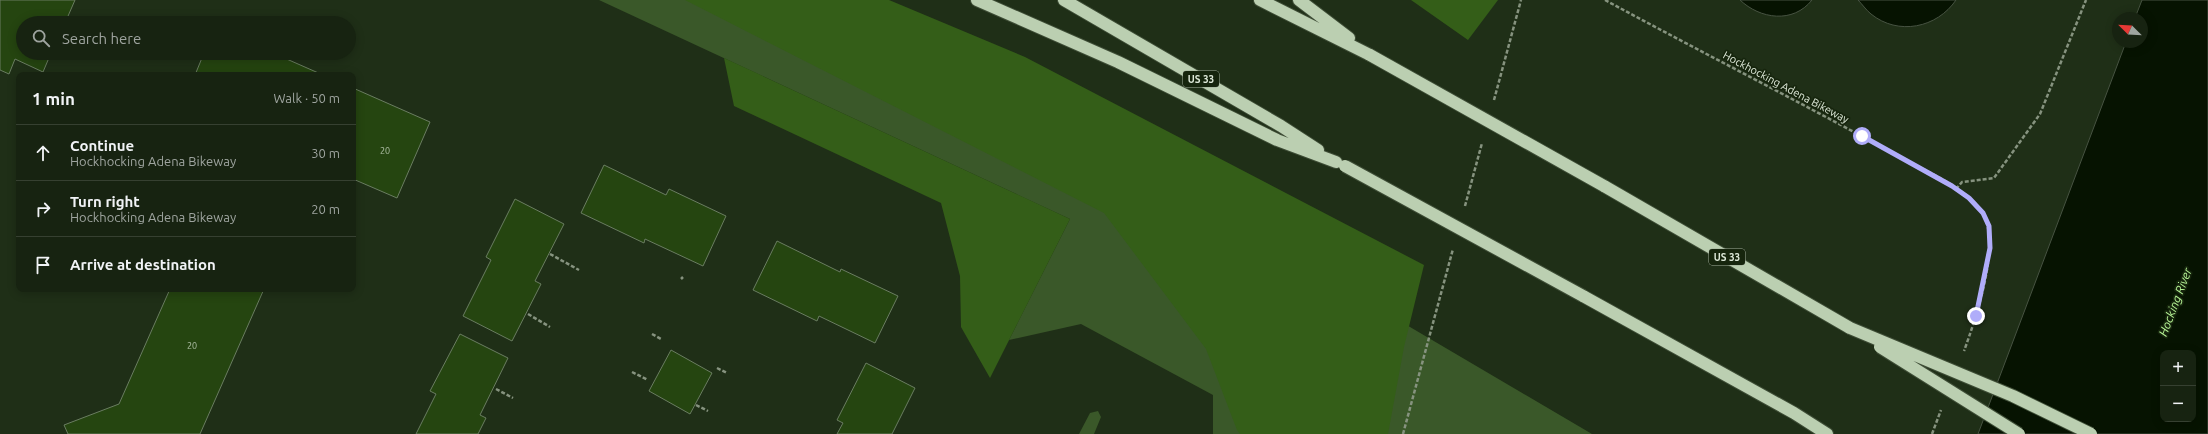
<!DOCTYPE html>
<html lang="en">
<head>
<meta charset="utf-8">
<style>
  body { margin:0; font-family:Ubuntu,sans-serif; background:#202b1a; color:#f1f3f6 }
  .controls { position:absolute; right:12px; bottom:12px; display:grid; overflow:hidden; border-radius:8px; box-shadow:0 2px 10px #0003 }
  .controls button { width:36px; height:36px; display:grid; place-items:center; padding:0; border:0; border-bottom:1px solid #364031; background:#172311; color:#f1f3f6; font:20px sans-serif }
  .compass { position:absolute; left:2112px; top:12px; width:36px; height:36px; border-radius:50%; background:#172311; box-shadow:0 2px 10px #0003; rotate:294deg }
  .stop { position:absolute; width:12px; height:12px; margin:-9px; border:3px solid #b0adfa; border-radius:50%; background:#fff }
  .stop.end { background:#b0adfa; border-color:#fff; box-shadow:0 1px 4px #0008 }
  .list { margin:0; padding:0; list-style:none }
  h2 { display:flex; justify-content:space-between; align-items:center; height:52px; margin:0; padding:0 16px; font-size:17px }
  h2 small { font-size:13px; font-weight:400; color:#9ea49f }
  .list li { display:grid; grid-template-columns:26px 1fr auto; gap:12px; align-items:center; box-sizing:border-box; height:56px; padding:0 16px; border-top:1px solid #364031 }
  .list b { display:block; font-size:15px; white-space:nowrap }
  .list p { margin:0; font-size:13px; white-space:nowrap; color:#9ea49f }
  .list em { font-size:13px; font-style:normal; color:#9ea49f }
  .icon { flex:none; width:22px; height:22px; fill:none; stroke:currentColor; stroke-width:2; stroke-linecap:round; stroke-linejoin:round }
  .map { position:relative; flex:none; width:2208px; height:434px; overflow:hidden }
  .search { position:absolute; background:#172311; box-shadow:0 2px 10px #0003; left:16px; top:16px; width:340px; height:44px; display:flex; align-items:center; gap:10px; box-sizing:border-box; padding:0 14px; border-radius:22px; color:#9ea49f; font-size:15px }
  .panel { position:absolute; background:#172311; box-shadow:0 2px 10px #0003; left:16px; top:72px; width:340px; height:220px; border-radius:8px }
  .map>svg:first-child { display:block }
  .green { fill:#3a5829 }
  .forest { fill:#345e18 }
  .water { fill:#061301; stroke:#475342; fill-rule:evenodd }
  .building { fill:#254510; stroke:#6a7d61 }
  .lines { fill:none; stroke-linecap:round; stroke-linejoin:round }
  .highway-casing { stroke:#3e4d36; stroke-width:14 }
  .path { stroke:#86937f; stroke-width:2.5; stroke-dasharray:4 2; stroke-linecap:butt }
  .highway { stroke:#bbcfb1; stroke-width:12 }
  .highway-bridge-casing { stroke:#3e4d36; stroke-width:14; stroke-linecap:butt }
  .highway-bridge { stroke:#bbcfb1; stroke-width:12 }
  .route { stroke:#b0adfa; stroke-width:5 }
  .labels { text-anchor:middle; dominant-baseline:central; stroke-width:3.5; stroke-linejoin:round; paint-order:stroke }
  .number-label { font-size:9px; fill:#b0c0a7 }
  .shield { fill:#16250d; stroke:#a2ae9c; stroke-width:1 }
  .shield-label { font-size:10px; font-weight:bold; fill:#dee9d9 }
  .street-label { font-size:11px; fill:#dee9d9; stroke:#16250d }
  .water-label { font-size:12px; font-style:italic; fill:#b7f596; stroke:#16250d }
</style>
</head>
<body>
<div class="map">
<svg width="2208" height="434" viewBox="0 0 2208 434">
  <rect width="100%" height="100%" fill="#1f2f17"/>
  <path class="green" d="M 599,0 L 701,0 L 1121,157 L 1592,434 L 1213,434 L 1213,395 L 1081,324 L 1009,340 L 1070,219 Z
    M 1098,411 L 1101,417 L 1094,434 L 1079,434 L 1090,413 Z"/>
  <path class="forest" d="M 685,0 L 889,0 L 1025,57 L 1424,265 L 1404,347 L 1388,434 L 1240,434 L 1237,430 L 1206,349 L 1104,213 Z
    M 1411,0 L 1498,0 L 1468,40 Z
    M 724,58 L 1070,219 L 990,378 L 961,327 L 960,276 L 941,203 L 734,106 Z"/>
  <path class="water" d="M 1740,0 L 1812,0 C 1793,24 1760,19 1740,0 Z
    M 1858,0 L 1956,0 C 1937,28 1898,36 1871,14 C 1866,10 1862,4 1858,0 Z
    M 2142,0 L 2208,0 L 2208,434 L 1978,434 L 2126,42 L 2142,42 L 2142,18 L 2135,18 ZM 2163,353 L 2193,353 L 2193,419 L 2163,419 Z"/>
  <path class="building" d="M 0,0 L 75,0 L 65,23 L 23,23 L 23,53 L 51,53 L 43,72 L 15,59 L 9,74 L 0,70 Z
    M 204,53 L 273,53 L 323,75 L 195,75 Z
    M 353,88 L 430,122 L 397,198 L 353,179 Z
    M 604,165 L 666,195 L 669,189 L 726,216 L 703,266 L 645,239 L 644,243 L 581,213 Z
    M 515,199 L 564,224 L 535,281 L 541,284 L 512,341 L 463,316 L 491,260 L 486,257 Z
    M 777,241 L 840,272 L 841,269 L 898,296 L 875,343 L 819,316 L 817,321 L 753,290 Z
    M 170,289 L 264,289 L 200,434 L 68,434 L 64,425 L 119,404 Z
    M 460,334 L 508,358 L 480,415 L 486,418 L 478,434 L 416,434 L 436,394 L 430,391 Z
    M 671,350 L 712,373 L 690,414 L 649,391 Z
    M 866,363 L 915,388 L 892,434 L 837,434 L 843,423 L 837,420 Z"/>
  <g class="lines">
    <defs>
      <path id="highway" d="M 977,0 L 1118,62 L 1277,140 L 1336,162
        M 1064,0 L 1281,126 L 1318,150
        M 1260,0 L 1370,55
        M 1299,0 L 1349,38
        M 1604,186 L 1850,328
        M 1583,296 L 1794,413 L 1827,434"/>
    </defs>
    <use href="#highway" class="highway-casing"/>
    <path class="path" d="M 1605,0 C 1701,52 1800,102 1896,155 C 1920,168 1971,190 1983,214 C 2001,245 1976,318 1964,351
      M 1494,100 L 1521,0
      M 1956,189 L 1962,182 L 1994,178 L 2040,114 L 2086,0
      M 1465,206 L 1482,143
      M 550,254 L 579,270
      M 681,279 L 683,277
      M 528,314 L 550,327
      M 652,334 L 661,339
      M 717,368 L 727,373
      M 632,372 L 648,380
      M 496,389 L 513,398
      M 696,405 L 708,411
      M 1403,434 L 1453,249
      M 1932,434 L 1941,410"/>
    <use href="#highway" class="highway"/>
    <defs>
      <path id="highway-bridge" d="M 1370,55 L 1604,186
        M 1345,166 L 1583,296
        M 1850,328 L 2013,396 L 2091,434
        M 1880,347 L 2019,434"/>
    </defs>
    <use href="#highway-bridge" class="highway-bridge-casing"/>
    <use href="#highway-bridge" class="highway-bridge"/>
  </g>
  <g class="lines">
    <path class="route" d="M 1862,136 L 1952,186 L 1969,198 L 1983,213 L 1989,226 L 1990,248 L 1976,316"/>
  </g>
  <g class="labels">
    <g class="number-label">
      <text x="385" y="151">20</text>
      <text x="192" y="346">20</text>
    </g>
    <g class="shield">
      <rect x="1183" y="71" width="36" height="16" rx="3"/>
      <rect x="1709" y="249" width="36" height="16" rx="3"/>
    </g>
    <g class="shield-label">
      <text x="1201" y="79">US 33</text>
      <text x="1727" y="257">US 33</text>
    </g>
    <g class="street-label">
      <text transform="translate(1786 87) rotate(28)">Hockhocking Adena Bikeway</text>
    </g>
    <g class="water-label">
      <text transform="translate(2175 302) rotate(-69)">Hocking River</text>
    </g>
  </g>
</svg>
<div class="controls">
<button>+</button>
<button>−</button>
</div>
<svg class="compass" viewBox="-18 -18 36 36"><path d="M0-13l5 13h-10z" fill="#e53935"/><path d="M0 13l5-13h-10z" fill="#9ea49f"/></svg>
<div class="stop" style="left:1862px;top:136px"></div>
<div class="stop end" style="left:1976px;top:316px"></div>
<div class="search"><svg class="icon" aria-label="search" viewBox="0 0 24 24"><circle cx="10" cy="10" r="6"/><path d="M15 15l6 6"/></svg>Search here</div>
<section class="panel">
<h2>1 min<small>Walk · 50 m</small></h2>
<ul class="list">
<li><svg class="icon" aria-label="ahead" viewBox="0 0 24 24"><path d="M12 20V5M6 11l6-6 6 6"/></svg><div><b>Continue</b><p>Hockhocking Adena Bikeway</p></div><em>30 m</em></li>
<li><svg class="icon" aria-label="right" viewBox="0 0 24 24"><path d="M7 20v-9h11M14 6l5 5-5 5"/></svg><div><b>Turn right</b><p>Hockhocking Adena Bikeway</p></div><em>20 m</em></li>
<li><svg class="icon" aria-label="arrive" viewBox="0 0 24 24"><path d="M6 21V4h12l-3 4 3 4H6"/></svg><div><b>Arrive at destination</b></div></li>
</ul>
</section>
</div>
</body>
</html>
